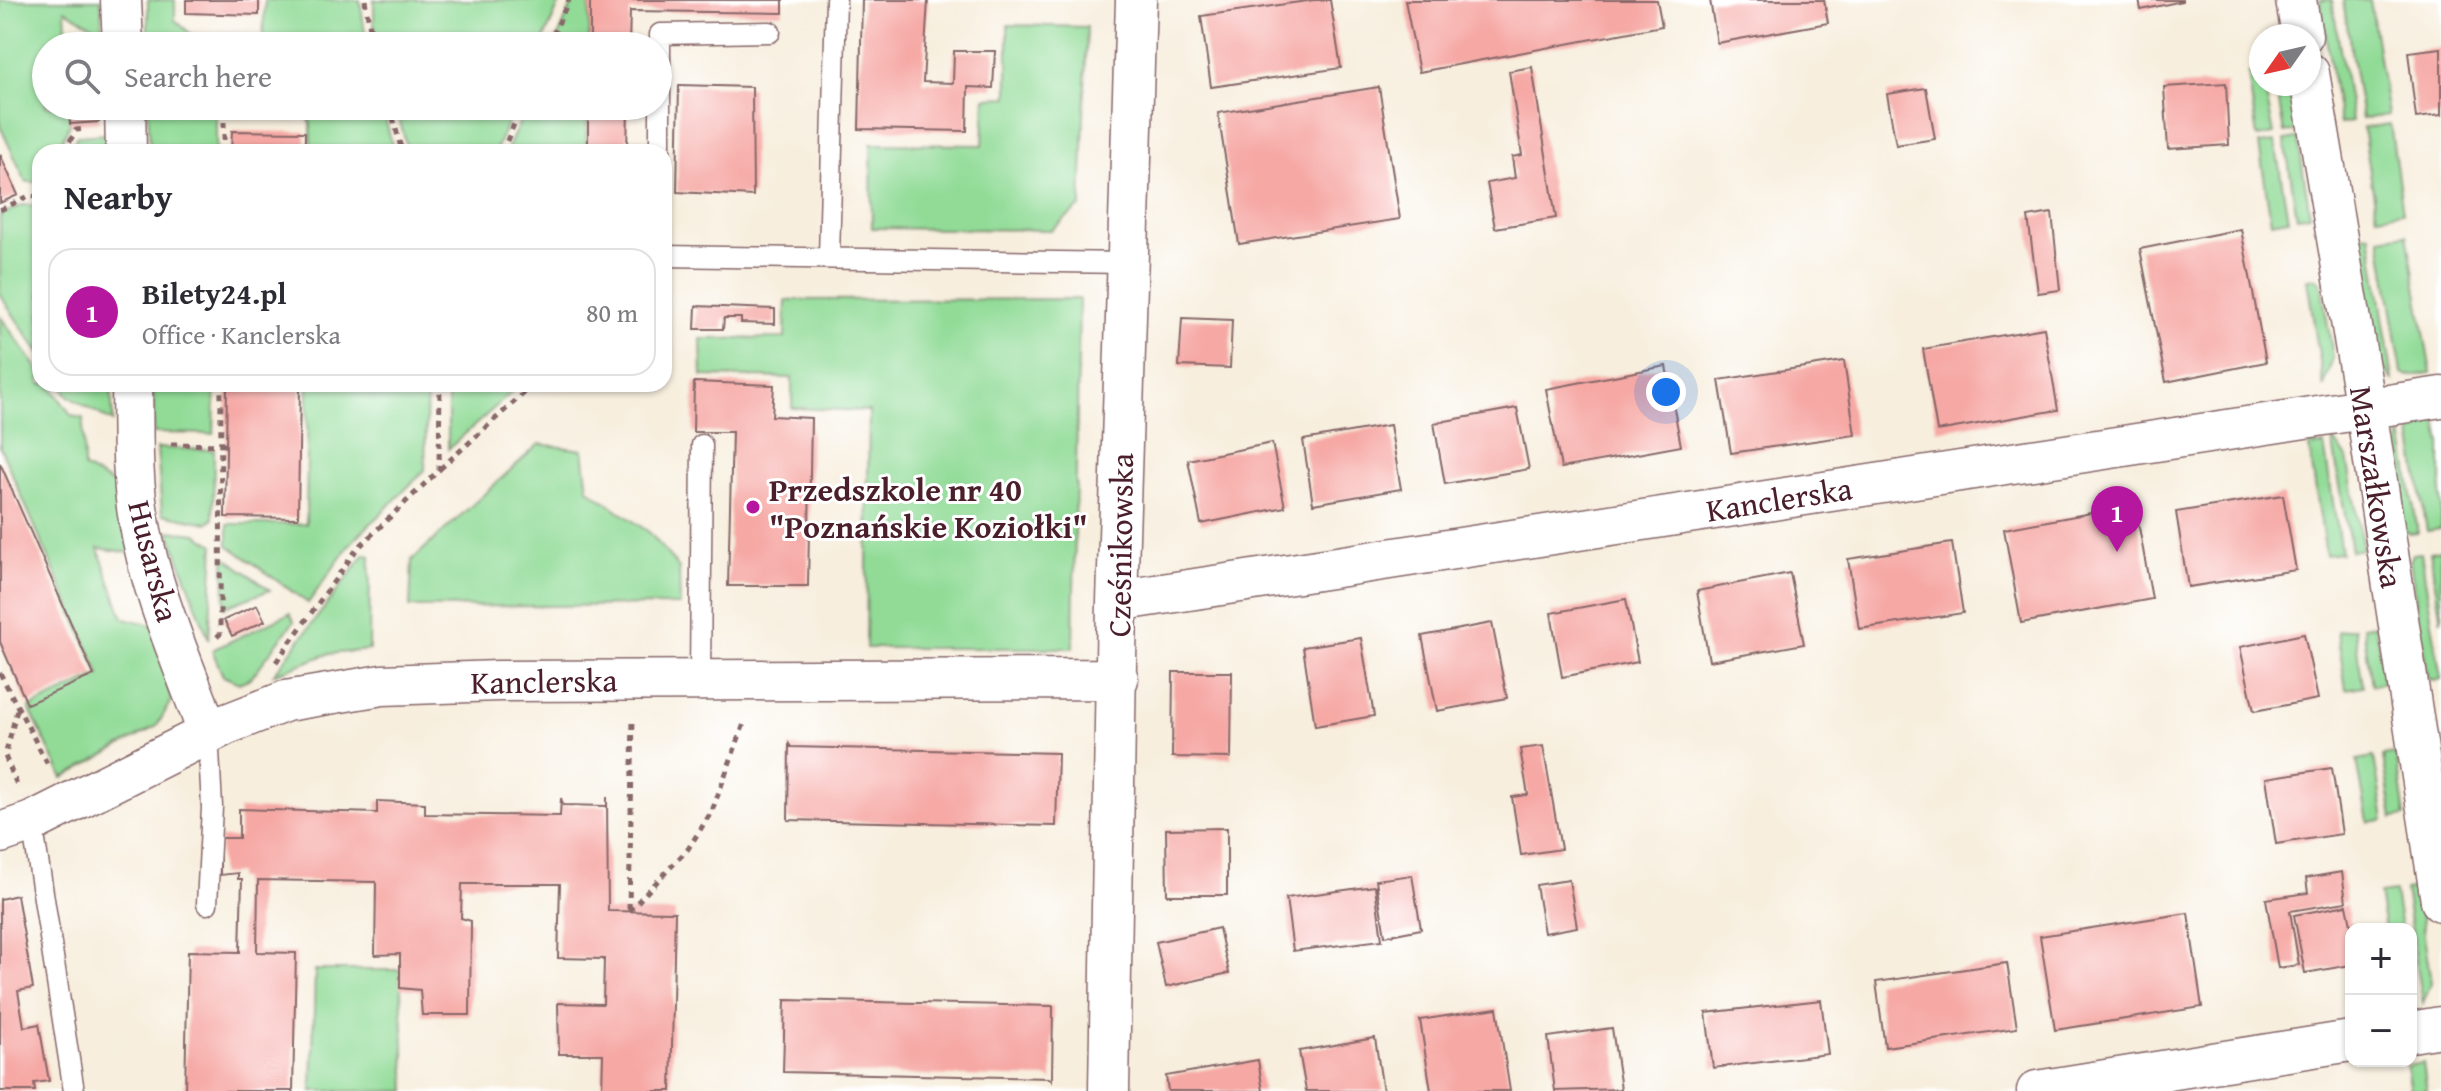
<!DOCTYPE html>
<html lang="en">
<head>
<meta charset="utf-8">
<style>
  body { margin:0; font-family:"Gentium Book Plus",serif; background:#f7f7f7; color:#2b2b33 }
  .controls { position:absolute; right:24px; bottom:24px; display:grid; overflow:hidden; border-radius:16px; box-shadow:0 2px 6px #0004 }
  .controls button { width:72px; height:72px; display:grid; place-items:center; padding:0; border:0; border-bottom:2px solid #e1e1e2; background:#fff; color:#2b2b33; font:40px sans-serif }
  .compass { position:absolute; left:2249px; top:24px; width:72px; height:72px; border-radius:50%; background:#fff; box-shadow:0 2px 6px #0004; rotate:236deg }
  .you { position:absolute; left:1666px; top:392px; width:28px; height:28px; margin:-20px; border:6px solid #fff; border-radius:50%; background:#1a73e8; box-shadow:0 0 0 12px #1a73e833 }
  .badge { display:grid; place-items:center; width:52px; height:52px; border-radius:50%; background:#b5179e; color:#fff; font-size:26px; font-weight:700 }
  .pin { position:absolute; translate:-50% -66px; filter:drop-shadow(0 2px 4px #0008) }
  .pin::after { content:''; position:absolute; top:42px; width:28px; height:24px; background:inherit; clip-path:polygon(0 0,100% 0,50% 100%) }
  .list { margin:0; padding:0; list-style:none }
  h2 { display:flex; justify-content:space-between; align-items:center; height:104px; margin:0; padding:0 32px; font-size:34px }
  h2 small { font-size:26px; font-weight:400; color:#7c7c81 }
  .list li { display:grid; grid-template-columns:52px 1fr auto; gap:24px; align-items:center; box-sizing:border-box; height:128px; margin:0 16px 16px; padding:0 16px; border:2px solid #e1e1e2; border-radius:24px }
  .list b { display:block; font-size:30px; white-space:nowrap }
  .list p { margin:0; font-size:26px; white-space:nowrap; color:#7c7c81 }
  .list em { font-size:26px; font-style:normal; color:#7c7c81 }
  .icon { flex:none; width:44px; height:44px; fill:none; stroke:currentColor; stroke-width:2; stroke-linecap:round; stroke-linejoin:round }
  .map { position:relative; flex:none; width:2441px; height:1091px; overflow:hidden }
  .search { position:absolute; background:#fff; box-shadow:0 2px 6px #0004; left:32px; top:32px; width:640px; height:88px; display:flex; align-items:center; gap:20px; box-sizing:border-box; padding:0 28px; border-radius:44px; color:#7c7c81; font-size:30px }
  .panel { position:absolute; background:#fff; box-shadow:0 2px 6px #0004; left:32px; top:144px; width:640px; height:248px; border-radius:24px }
  .map>svg:first-child { display:block }
  .green { fill:#91db97; stroke:#6e7d61; stroke-width:2 }
  .building { fill:#f6a8a4 }
  .lines { fill:none; stroke-linecap:round; stroke-linejoin:round }
  .service-casing { stroke:#876769; stroke-width:23 }
  .minor-casing { stroke:#876769; stroke-width:43 }
  .path { stroke:#876769; stroke-width:5; stroke-dasharray:6 6; stroke-linecap:butt }
  .service { stroke:#fff; stroke-width:20 }
  .minor { stroke:#fff; stroke-width:40 }
  .poi-dot { fill:#b5179e; stroke:#fff; stroke-width:3 }
  .labels { text-anchor:middle; dominant-baseline:central; stroke-width:6; stroke-linejoin:round; paint-order:stroke }
  .street-label { font-size:32px; fill:#4a1f2b; stroke:#fff }
  .poi-label { font-size:32px; font-weight:bold; fill:#4a1f2b; stroke:#fff; text-anchor:start }
</style>
</head>
<body>
<div class="map">
<svg width="2441" height="1091" viewBox="0 0 2441 1091">
  <rect width="100%" height="100%" fill="#fff"/>
  <filter id="ink" filterUnits="userSpaceOnUse"><feTurbulence type="fractalNoise" baseFrequency=".0125" numOctaves="2"/><feDisplacementMap in="SourceGraphic" scale="16" xChannelSelector="R" yChannelSelector="G"/><feConvolveMatrix kernelMatrix="1 2 1 2 8 2 1 2 1" color-interpolation-filters="sRGB"/></filter>
  <filter id="wash" filterUnits="userSpaceOnUse"><feTurbulence type="fractalNoise" baseFrequency=".006" numOctaves="4" result="noise"/><feDisplacementMap in="SourceGraphic" scale="32" xChannelSelector="R" yChannelSelector="G"/><feGaussianBlur stdDeviation="1.8" result="paint"/><feColorMatrix in="noise" values="0 0 0 0 0 0 0 0 0 0 0 0 0 0 0 0 0 1.4 0 .05"/><feComposite in="paint" operator="in"/></filter>
  <g filter="url(#wash)">
    <rect width="100%" height="100%" fill="#f7eedd"/>
    <path class="green" d="M 0,0 L 101,0 L 102,31 L 65,10 L 67,46 L 46,46 L 46,106 L 69,106 L 70,124 L 56,152 L 40,152 L 40,182 L 26,182 L 0,126 Z
      M 148,0 L 175,0 L 175,20 L 205,46 L 148,46 Z
      M 265,0 L 360,0 L 367,46 L 270,46 L 263,34 Z
      M 374,0 L 561,0 L 541,46 L 380,46 L 374,24 Z
      M 574,0 L 590,0 L 589,46 L 554,46 Z
      M 2320,0 L 2332,0 L 2352,122 L 2340,124 Z
      M 2343,0 L 2370,0 L 2388,115 L 2362,119 Z
      M 1008,25 L 1087,27 L 1081,206 L 1051,230 L 872,228 L 871,144 L 983,145 L 985,98 L 1008,97 Z
      M 2261,71 L 2274,134 L 2257,137 L 2248,73 Z
      M 2276,84 L 2289,84 L 2296,131 L 2284,133 Z
      M 148,106 L 216,106 L 216,152 L 150,152 Z
      M 302,106 L 382,106 L 394,152 L 311,152 L 311,124 Z
      M 396,106 L 515,106 L 495,152 L 408,152 Z
      M 527,106 L 587,106 L 586,152 L 506,152 Z
      M 2390,124 L 2403,212 L 2377,216 L 2363,128 Z
      M 106,134 L 106,152 L 70,152 L 77,136 Z
      M 2298,138 L 2310,215 L 2297,217 L 2285,140 Z
      M 2275,142 L 2288,219 L 2271,222 L 2259,144 Z
      M 23,205 L 40,205 L 40,354 L 0,295 L 0,215 Z
      M 2370,234 L 2393,380 C 2366,355 2363,273 2358,236 Z
      M 2407,234 L 2431,373 L 2409,376 L 2402,373 L 2380,238 Z
      M 2315,278 L 2321,282 L 2333,357 L 2324,387 L 2307,279 Z
      M 1079,299 L 1073,648 L 866,648 L 869,411 L 792,408 L 792,378 L 702,376 L 701,339 L 785,338 L 786,300 Z
      M 0,316 L 40,372 L 40,384 L 49,384 L 72,416 L 83,418 L 84,468 L 116,485 L 132,553 L 98,548 L 123,618 L 161,627 L 177,674 L 166,680 L 171,701 L 157,726 L 63,778 L 29,708 L 100,675 L 0,447 Z
      M 60,384 L 111,384 L 113,422 L 68,396 Z
      M 153,384 L 215,384 L 214,434 L 154,433 Z
      M 308,384 L 427,384 L 425,470 L 351,543 L 308,603 L 228,545 L 228,524 L 306,524 Z
      M 448,384 L 521,384 L 448,449 Z
      M 2437,421 L 2441,444 L 2441,529 L 2427,531 L 2411,433 L 2423,425 Z
      M 2402,433 L 2418,533 L 2410,534 L 2404,530 L 2393,460 Z
      M 2332,438 L 2347,458 L 2363,549 L 2351,551 Z
      M 2308,440 L 2312,440 L 2314,447 L 2324,445 L 2341,553 L 2326,555 Z
      M 539,444 L 583,450 L 588,489 L 650,533 L 679,568 L 680,605 L 410,607 L 412,560 Z
      M 157,448 L 214,450 L 213,519 L 207,523 L 162,514 Z
      M 169,531 L 197,534 L 214,545 L 209,640 Z
      M 2441,550 L 2441,621 L 2430,552 Z
      M 2421,553 L 2441,679 L 2434,681 L 2428,678 L 2410,561 L 2413,554 Z
      M 365,554 L 370,556 L 369,650 L 328,654 L 274,674 Z
      M 224,556 L 270,590 L 225,607 Z
      M 290,613 L 294,621 L 251,678 L 239,683 L 223,676 L 212,650 Z
      M 2375,625 L 2384,682 L 2372,685 L 2363,627 Z
      M 2354,628 L 2363,686 L 2346,689 L 2337,631 Z
      M 2396,754 L 2405,816 L 2393,818 L 2383,756 Z
      M 2374,757 L 2384,820 L 2368,822 L 2357,760 Z
      M 2417,888 L 2431,983 L 2423,1003 L 2405,890 Z
      M 2395,892 L 2401,929 L 2385,929 L 2379,894 Z
      M 315,970 L 400,970 L 406,1091 L 312,1091 Z
      M 2423,1063 L 2427,1091 L 2411,1091 L 2407,1066 Z"/>
    <g id="blocks">
      <path class="building" d="M 186,0 L 259,0 L 259,15 L 186,13 Z
        M 590,0 L 783,0 L 783,13 L 630,11 L 629,46 L 590,46 Z
        M 862,0 L 928,0 L 923,82 L 953,83 L 954,51 L 995,51 L 993,88 L 968,87 L 967,131 L 859,129 Z
        M 1314,0 L 1330,0 L 1341,68 L 1211,87 L 1201,16 Z
        M 1405,0 L 1657,0 L 1662,26 L 1419,72 Z
        M 1710,0 L 1824,0 L 1828,23 L 1717,43 Z
        M 2139,0 L 2182,0 L 2182,1 L 2141,10 Z
        M 2441,48 L 2441,115 L 2416,118 L 2408,52 Z
        M 1532,67 L 1556,218 L 1495,228 L 1487,183 L 1515,178 L 1512,157 L 1522,155 L 1509,71 Z
        M 2226,83 L 2229,145 L 2168,149 L 2164,87 Z
        M 679,85 L 752,87 L 753,196 L 677,192 Z
        M 1379,87 L 1400,219 L 1239,244 L 1218,113 Z
        M 1926,88 L 1935,139 L 1896,145 L 1887,94 Z
        M 69,106 L 98,106 L 99,122 L 70,124 Z
        M 588,106 L 628,106 L 627,152 L 588,152 Z
        M 232,131 L 305,132 L 305,152 L 231,152 Z
        M 0,154 L 18,195 L 0,203 Z
        M 2052,213 L 2060,290 L 2038,293 L 2028,217 Z
        M 2241,229 L 2266,362 L 2166,382 L 2140,249 Z
        M 696,306 L 775,309 L 775,324 L 741,323 L 741,318 L 724,318 L 723,329 L 695,329 Z
        M 1182,318 L 1232,320 L 1230,368 L 1179,366 Z
        M 2044,328 L 2058,410 L 1937,431 L 1923,349 Z
        M 1844,361 L 1855,435 L 1731,453 L 1719,380 Z
        M 1666,366 L 1681,446 L 1561,468 L 1546,389 Z
        M 694,382 L 774,385 L 772,416 L 811,418 L 808,586 L 728,586 L 732,432 L 693,432 Z
        M 227,384 L 300,384 L 298,518 L 225,517 Z
        M 1517,408 L 1529,469 L 1445,484 L 1434,423 Z
        M 1390,425 L 1401,489 L 1313,504 L 1303,440 Z
        M 1272,443 L 1285,507 L 1201,524 L 1188,460 Z
        M 0,463 L 94,675 L 27,704 L 0,642 Z
        M 2283,495 L 2296,570 L 2188,587 L 2176,512 Z
        M 2135,505 L 2152,599 L 2021,623 L 2004,529 Z
        M 1952,543 L 1963,613 L 1859,629 L 1848,559 Z
        M 1790,573 L 1804,644 L 1709,661 L 1697,591 Z
        M 1626,599 L 1638,662 L 1562,677 L 1551,613 Z
        M 257,605 L 265,621 L 232,636 L 224,620 Z
        M 1492,623 L 1507,698 L 1437,711 L 1422,636 Z
        M 2304,634 L 2318,699 L 2254,711 L 2240,647 Z
        M 1361,638 L 1374,716 L 1315,726 L 1303,647 Z
        M 1173,672 L 1232,672 L 1231,758 L 1172,757 Z
        M 789,744 L 791,747 L 1058,753 L 1056,826 L 788,820 Z
        M 1543,746 L 1561,849 L 1521,855 L 1512,797 L 1528,795 L 1520,749 Z
        M 2332,768 L 2342,834 L 2276,844 L 2266,778 Z
        M 607,797 L 608,911 L 675,912 L 671,1091 L 602,1091 L 603,1054 L 559,1054 L 558,1003 L 603,1004 L 604,959 L 558,958 L 560,884 L 462,884 L 461,918 L 471,921 L 470,1015 L 422,1015 L 420,990 L 400,988 L 400,954 L 375,955 L 376,882 L 258,880 L 257,952 L 296,953 L 293,1091 L 185,1091 L 188,951 L 240,952 L 242,879 L 238,879 L 238,873 L 220,875 L 220,838 L 239,838 L 239,809 L 377,813 L 377,801 L 425,803 L 425,814 L 560,816 L 561,798 L 563,805 L 607,806 Z
        M 1227,828 L 1227,895 L 1167,895 L 1166,829 Z
        M 2342,872 L 2346,902 L 2290,911 L 2299,965 L 2278,968 L 2266,899 L 2308,893 L 2306,878 Z
        M 1412,875 L 1421,929 L 1385,936 L 1376,880 Z
        M 1569,880 L 1577,927 L 1544,933 L 1536,885 Z
        M 1375,886 L 1382,940 L 1293,951 L 1286,898 Z
        M 17,895 L 33,988 L 18,991 L 24,1027 L 39,1024 L 49,1081 L 34,1083 L 35,1091 L 0,1091 L 0,899 Z
        M 2347,905 L 2352,929 L 2351,965 L 2305,973 L 2294,915 Z
        M 2188,913 L 2202,1007 L 2055,1030 L 2040,936 Z
        M 1219,928 L 1229,973 L 1166,987 L 1156,942 Z
        M 2007,963 L 2017,1028 L 1885,1047 L 1876,982 Z
        M 785,1000 L 1053,1006 L 1052,1081 L 1049,1078 L 783,1072 Z
        M 1821,1000 L 1828,1054 L 1713,1068 L 1706,1013 Z
        M 1497,1008 L 1510,1091 L 1431,1091 L 1420,1020 Z
        M 1612,1028 L 1621,1089 L 1555,1091 L 1548,1037 Z
        M 1375,1038 L 1383,1091 L 1306,1091 L 1299,1051 Z
        M 1258,1060 L 1263,1091 L 1168,1091 L 1166,1076 Z"/>
    </g>
  </g>
  <g filter="url(#ink)">
    <use href="#blocks" fill-opacity="0" stroke="#876769" stroke-width="2"/>
    <g class="lines">
      <defs>
        <path id="service" d="M 660,152 L 660,34 L 770,32
          M 664,256 L 1127,263
          M 829,257 L 836,0
          M 700,680 L 702,445
          M 32,822 L 74,1091
          M 207,904 L 212,807 L 208,732"/>
        <path id="minor" d="M 121,0 L 123,46
          M 2296,0 L 2302,36
          M 2309,73 L 2366,409 L 2441,901
          M 125,106 L 126,152
          M 132,384 C 133,429 131,475 139,520 C 151,593 183,663 208,732
          M 1117,601 L 2441,397
          M 0,833 L 32,822 L 227,724 L 286,701 L 382,685 L 499,681 L 1118,679
          M 2411,1032 L 2441,1027
          M 1109,1091 L 1117,601 L 1136,0
          M 2037,1091 L 2351,1041"/>
      </defs>
      <use href="#service" class="service-casing"/>
      <use href="#minor" class="minor-casing"/>
      <path class="path" d="M 365,0 L 373,46
        M 548,46 L 569,0
        M 390,106 L 402,152
        M 64,152 L 76,130 L 86,129
        M 224,152 L 224,106
        M 502,152 L 522,106
        M 0,210 L 29,196 L 40,197
        M 171,444 L 226,445
        M 440,469 L 534,384
        M 217,637 L 220,634 L 221,384
        M 276,662 L 357,549 L 439,470 L 440,384
        M 0,673 L 49,767
        M 17,710 L 5,756 L 17,785
        M 629,909 L 633,719
        M 629,911 L 688,849 L 712,811 L 745,721"/>
      <use href="#service" class="service"/>
      <use href="#minor" class="minor"/>
    </g>
  </g>
  <circle class="poi-dot" cx="753" cy="507" r="8"/>
  <g class="labels">
    <g class="street-label">
      <text transform="translate(2377 487) rotate(81)">Marszałkowska</text>
      <text transform="translate(1779 499) rotate(-9)">Kanclerska</text>
      <text transform="translate(1120 545) rotate(-89)">Cześnikowska</text>
      <text transform="translate(154 561) rotate(76)">Husarska</text>
      <text transform="translate(544 681) rotate(-1)">Kanclerska</text>
    </g>
    <g class="poi-label">
      <text x="769" y="489">Przedszkole nr 40<tspan x="769" dy="37">"Poznańskie Koziołki"</tspan></text>
    </g>
  </g>
</svg>
<div class="controls">
<button>+</button>
<button>−</button>
</div>
<svg class="compass" viewBox="-18 -18 36 36"><path d="M0-13l5 13h-10z" fill="#e53935"/><path d="M0 13l5-13h-10z" fill="#7c7c81"/></svg>
<div class="you"></div>
<div class="pin badge" style="left:2117px;top:552px">1</div>
<div class="search"><svg class="icon" aria-label="search" viewBox="0 0 24 24"><circle cx="10" cy="10" r="6"/><path d="M15 15l6 6"/></svg>Search here</div>
<section class="panel">
<h2>Nearby<small></small></h2>
<ul class="list">
<li><span class="badge">1</span><div><b>Bilety24.pl</b><p>Office · Kanclerska</p></div><em>80 m</em></li>
</ul>
</section>
</div>
</body>
</html>
